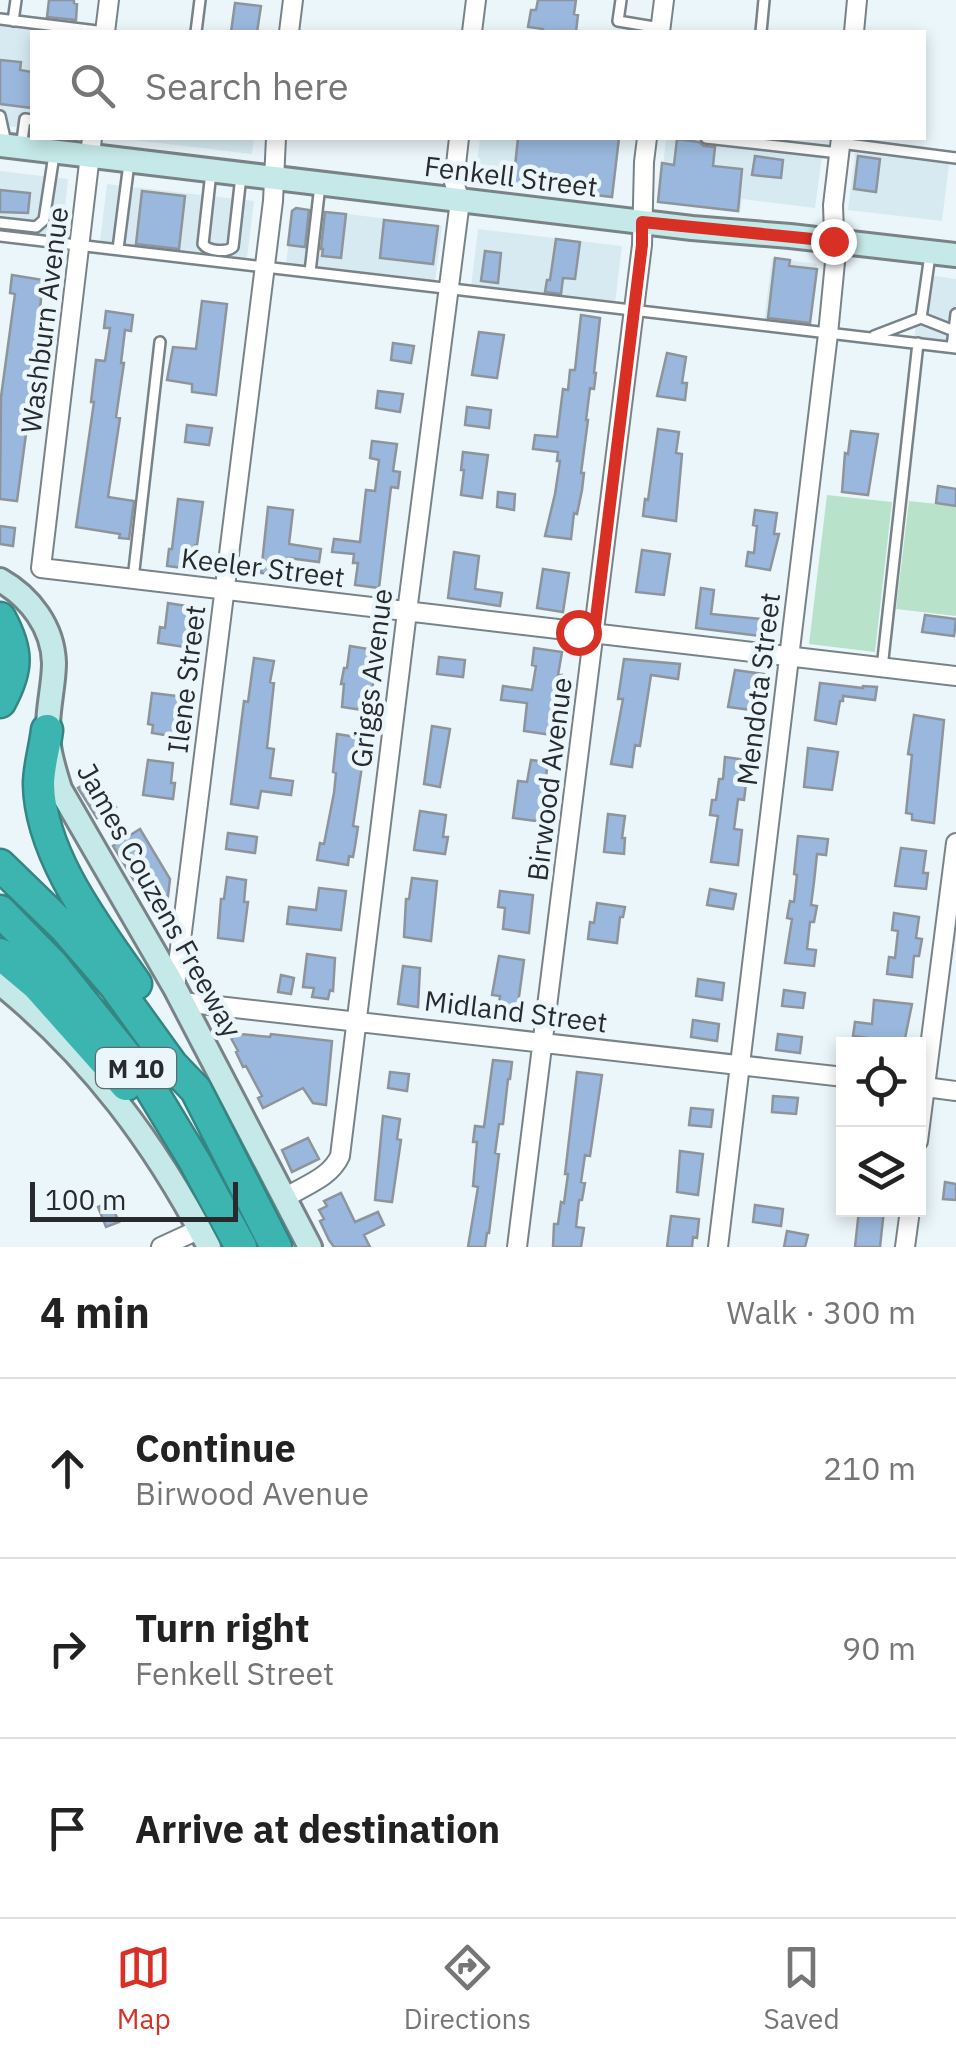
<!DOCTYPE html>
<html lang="en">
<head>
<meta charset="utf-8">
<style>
  body { margin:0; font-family:"IBM Plex Sans",sans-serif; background:#f2f2f2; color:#222 }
  .controls { position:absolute; right:30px; bottom:30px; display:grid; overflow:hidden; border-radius:0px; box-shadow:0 5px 15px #0003 }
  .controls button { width:90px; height:90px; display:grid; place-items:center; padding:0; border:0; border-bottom:2px solid #e0e0e0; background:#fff; color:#222; font:50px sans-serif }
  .scale { position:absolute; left:30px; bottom:25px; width:208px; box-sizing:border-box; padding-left:10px; border:5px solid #272b2d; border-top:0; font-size:28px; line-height:35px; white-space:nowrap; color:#272b2d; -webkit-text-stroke:8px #ebf6fa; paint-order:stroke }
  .stop { position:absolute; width:30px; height:30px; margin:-22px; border:8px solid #d93025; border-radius:50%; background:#fff }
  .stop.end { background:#d93025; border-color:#fff; box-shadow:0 2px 10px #0008 }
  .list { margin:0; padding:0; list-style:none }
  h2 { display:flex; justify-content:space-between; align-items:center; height:130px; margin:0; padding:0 40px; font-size:42px }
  h2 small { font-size:32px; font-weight:400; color:#767676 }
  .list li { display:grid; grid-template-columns:65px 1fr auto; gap:30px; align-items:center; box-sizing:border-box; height:180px; padding:0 40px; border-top:2px solid #e0e0e0 }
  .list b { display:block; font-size:38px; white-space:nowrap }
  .list p { margin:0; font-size:32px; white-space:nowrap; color:#767676 }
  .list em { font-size:32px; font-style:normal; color:#767676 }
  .icon { flex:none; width:55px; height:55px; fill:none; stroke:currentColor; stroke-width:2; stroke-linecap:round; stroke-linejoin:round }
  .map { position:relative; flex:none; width:956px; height:1247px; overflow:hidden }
  .search { position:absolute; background:#fff; box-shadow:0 5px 15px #0003; left:30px; right:30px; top:30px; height:110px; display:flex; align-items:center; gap:25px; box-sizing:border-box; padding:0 35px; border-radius:0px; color:#767676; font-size:38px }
  .sheet { height:670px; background:#fff }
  nav { display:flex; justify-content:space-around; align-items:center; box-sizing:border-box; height:140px; border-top:2px solid #e0e0e0; background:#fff; font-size:28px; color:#767676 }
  nav a { display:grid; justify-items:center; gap:5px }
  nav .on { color:#d93025 }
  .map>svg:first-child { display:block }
  .built { fill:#d7eaf2 }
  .green { fill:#b9e2cb }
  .building { fill:#9ab8dd; stroke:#8e949b; stroke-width:2.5 }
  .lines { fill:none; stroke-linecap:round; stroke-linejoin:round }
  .lane-casing { stroke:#798387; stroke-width:14 }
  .street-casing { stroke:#798387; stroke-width:22 }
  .secondary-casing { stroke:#798387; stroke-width:28 }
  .highway-casing { stroke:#358583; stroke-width:35 }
  .lane { stroke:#fff; stroke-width:9 }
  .street { stroke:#fff; stroke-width:18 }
  .secondary { stroke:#c4e9e8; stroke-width:22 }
  .highway { stroke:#3cb5b1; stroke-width:30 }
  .route { stroke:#d93025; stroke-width:12 }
  .labels { text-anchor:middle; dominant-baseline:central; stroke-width:9; stroke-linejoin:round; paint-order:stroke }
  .shield { fill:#ebf6fa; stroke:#62686a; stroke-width:2.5 }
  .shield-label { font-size:25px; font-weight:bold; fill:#272b2d }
  .street-label { font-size:28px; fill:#272b2d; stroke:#ebf6fa }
</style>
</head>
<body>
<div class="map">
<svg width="956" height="1247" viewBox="0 0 956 1247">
  <rect width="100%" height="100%" fill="#ebf6fa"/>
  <path class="built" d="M 0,25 L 55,32 L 32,32 L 32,129 L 0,125 Z
    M 116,138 L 254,138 L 252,154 Z
    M 480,138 L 620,138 L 613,196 L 475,179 Z
    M 666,139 L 822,157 L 815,208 L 742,199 L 740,212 L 659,203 Z
    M 855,153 L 949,164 L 942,221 L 848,210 Z
    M 0,171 L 68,179 L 62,236 L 0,229 Z
    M 107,184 L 254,201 L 247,258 L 100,241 Z
    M 294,207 L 442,226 L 435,282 L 286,263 Z
    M 478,229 L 622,246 L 615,304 L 471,287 Z
    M 772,258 L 817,264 L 809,327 L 764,322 Z
    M 922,274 L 956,279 L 956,344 L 914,339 Z"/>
  <path class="green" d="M 827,495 L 892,502 L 875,652 L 809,644 Z
    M 909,501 L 956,506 L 956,616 L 896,609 Z"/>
  <path class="building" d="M 49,0 L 74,0 L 74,3 L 77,4 L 76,20 L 47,17 Z
    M 538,0 L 576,0 L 574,14 L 578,15 L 576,32 L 543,32 L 543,29 L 528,27 L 531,10 L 536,10 Z
    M 235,3 L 261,6 L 257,32 L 231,32 Z
    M 0,60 L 21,62 L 20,70 L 32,72 L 32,108 L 0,104 Z
    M 518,138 L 619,138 L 612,197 L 513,185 Z
    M 677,139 L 699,142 L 704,146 L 715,147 L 713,166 L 742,169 L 738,211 L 658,202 L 662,163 L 674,165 Z
    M 755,156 L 783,160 L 781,178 L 752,175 Z
    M 858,156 L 880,159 L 876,192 L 854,189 Z
    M 0,190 L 30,193 L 28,213 L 0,212 Z
    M 142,191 L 185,196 L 179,249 L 136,244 Z
    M 296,208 L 309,210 L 305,247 L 288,245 L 292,211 Z
    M 325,212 L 346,214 L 341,258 L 322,256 L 323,249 L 321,249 Z
    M 384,220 L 438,226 L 433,264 L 380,258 Z
    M 556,239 L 580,242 L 575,279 L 563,278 L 561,294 L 545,292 L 547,280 L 550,280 Z
    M 485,251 L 501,253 L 498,283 L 481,281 Z
    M 775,258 L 790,260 L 789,266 L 817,269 L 810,323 L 768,318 Z
    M 12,275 L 43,280 L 35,357 L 23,433 L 26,434 L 17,501 L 0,499 L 1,397 L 15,294 L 10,293 Z
    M 202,301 L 227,304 L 216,395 L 192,392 L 192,384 L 167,380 L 173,347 L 196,349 Z
    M 106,311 L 133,315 L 131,331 L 125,330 L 121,363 L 124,363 L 116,417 L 120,418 L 108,497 L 134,501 L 129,539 L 119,538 L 120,534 L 76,527 L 94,402 L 91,402 L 96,360 L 105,361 L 110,328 L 104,328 Z
    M 581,315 L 600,318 L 594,373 L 596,373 L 594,389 L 590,388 L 586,420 L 588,420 L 581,473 L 584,473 L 582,490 L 577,514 L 574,513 L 571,539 L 545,536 L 555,494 L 560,461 L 557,461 L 558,452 L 533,449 L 535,435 L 557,437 L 563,389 L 568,390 L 570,370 L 575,370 Z
    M 479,332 L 504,335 L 497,378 L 472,375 Z
    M 393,343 L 414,346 L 411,363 L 391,360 Z
    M 667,353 L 686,357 L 682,383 L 687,383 L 685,400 L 657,396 Z
    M 378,391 L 403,394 L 400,412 L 376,408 Z
    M 467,407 L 491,410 L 489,428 L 465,425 Z
    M 187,425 L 212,428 L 209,445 L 185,442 Z
    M 658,429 L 679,432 L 676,453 L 682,454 L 676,521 L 643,516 L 645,499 L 648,500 Z
    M 851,431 L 878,434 L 868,495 L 842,492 L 845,453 L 848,454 Z
    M 372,441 L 397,444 L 393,471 L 400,472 L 398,488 L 391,487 L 379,588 L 355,585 L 358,563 L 353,563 L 354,554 L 332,552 L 334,539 L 360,542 L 366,490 L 375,491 L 379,460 L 370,458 Z
    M 463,452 L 488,455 L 482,498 L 461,495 L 464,470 L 461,470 Z
    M 938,486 L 956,489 L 956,506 L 936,503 Z
    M 498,492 L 515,494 L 514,510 L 497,507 Z
    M 178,499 L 203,502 L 197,545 L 195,545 L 191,569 L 167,566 L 169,549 L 172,549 Z
    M 268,507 L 293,510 L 289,544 L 321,549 L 319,562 L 288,558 L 285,576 L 261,573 Z
    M 755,510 L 777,513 L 774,534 L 779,534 L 770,570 L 746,566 L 748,552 L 754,553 L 757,526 L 753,525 Z
    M 0,526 L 15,528 L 13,546 L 0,544 Z
    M 642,550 L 670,554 L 664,595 L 636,592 Z
    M 454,552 L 479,556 L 475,589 L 502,593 L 500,606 L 448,598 Z
    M 543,569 L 569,573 L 563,612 L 537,608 Z
    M 701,588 L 714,590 L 711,614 L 771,620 L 768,637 L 696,628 Z
    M 168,603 L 193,607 L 190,631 L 194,632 L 192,648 L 158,643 L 160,627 L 165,628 Z
    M 925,615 L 956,619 L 954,636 L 922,632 Z
    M 350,646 L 374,650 L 373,657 L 377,657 L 369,711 L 342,707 L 344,684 L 341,684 L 344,668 L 347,668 Z
    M 534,648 L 562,652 L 558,675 L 562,675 L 560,691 L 557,691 L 552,735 L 524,731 L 527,703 L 501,700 L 503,686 L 532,690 L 536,666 L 532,665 Z
    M 439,657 L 465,660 L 463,677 L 437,674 Z
    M 254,658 L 274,661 L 270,682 L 274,683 L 267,748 L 274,749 L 270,778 L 293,781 L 291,795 L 261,791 L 258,808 L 231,804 L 244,701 L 248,702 Z
    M 624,659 L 680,664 L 678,679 L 651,675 L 640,746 L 635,745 L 632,767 L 611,764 L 623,699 L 618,699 Z
    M 735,670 L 764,674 L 759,711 L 728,707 Z
    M 820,683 L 863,688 L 863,686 L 877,687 L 875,700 L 843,696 L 843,701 L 840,701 L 836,724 L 815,720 Z
    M 152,693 L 186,697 L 178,737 L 152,733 L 153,725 L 148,724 Z
    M 914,715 L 944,720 L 934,823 L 912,820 L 912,814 L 906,813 L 912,755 L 908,754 Z
    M 432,726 L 450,729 L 440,787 L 424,784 Z
    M 337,734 L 363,738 L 362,745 L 365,746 L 353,826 L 358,827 L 355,846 L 353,857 L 349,856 L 348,865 L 317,860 L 320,843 L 324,844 L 334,793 L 336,773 L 333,772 Z
    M 808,748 L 838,752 L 832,790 L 804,787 Z
    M 725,757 L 753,761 L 751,777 L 747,776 L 744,800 L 738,799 L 734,829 L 742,830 L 738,865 L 711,862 L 718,816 L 710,815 L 712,800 L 716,800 L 719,779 L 723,779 Z
    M 148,760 L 173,763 L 171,783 L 175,783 L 173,799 L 143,795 Z
    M 531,760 L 548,762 L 542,806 L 546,807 L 544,822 L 513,818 L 518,781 L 527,782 Z
    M 97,777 L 116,807 L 97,818 L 78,788 Z
    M 420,811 L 446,815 L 443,837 L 448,837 L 445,854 L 414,850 Z
    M 608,814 L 625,816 L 622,838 L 625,838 L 624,854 L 604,852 Z
    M 140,829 L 170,879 L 164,930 L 113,846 Z
    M 228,833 L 257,837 L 255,853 L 226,849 Z
    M 798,836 L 828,839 L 826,855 L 817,854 L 814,882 L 811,905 L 817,906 L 814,922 L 810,922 L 807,949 L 816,950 L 814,966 L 785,963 L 792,919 L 787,918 L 790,901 L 794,902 L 797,875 L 794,874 Z
    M 901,848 L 926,851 L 923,873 L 928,873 L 926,889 L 895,886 Z
    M 227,877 L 246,880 L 244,902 L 248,902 L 243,941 L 218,938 L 221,899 L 224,899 Z
    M 412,878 L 437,881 L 431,941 L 404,937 L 406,899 L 409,899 Z
    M 319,888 L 346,891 L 341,930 L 287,924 L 289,907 L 316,910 Z
    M 710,889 L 736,894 L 733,909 L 707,905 Z
    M 500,891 L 533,895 L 529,933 L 503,929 L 505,908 L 498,907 Z
    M 597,903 L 625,907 L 623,917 L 620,917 L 617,943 L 588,939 L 590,922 L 594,923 Z
    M 894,913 L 919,917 L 916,938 L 922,939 L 919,956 L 914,956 L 912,977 L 887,974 L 889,957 L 895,958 L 898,931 L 892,930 Z
    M 307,954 L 335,958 L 333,991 L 330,990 L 328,999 L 312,997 L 314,988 L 303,987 Z
    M 499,956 L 524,960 L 518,1004 L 524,1005 L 522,1020 L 497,1017 L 500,996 L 492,995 Z
    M 403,966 L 420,968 L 418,1007 L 398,1004 Z
    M 281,975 L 294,978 L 291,994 L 278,992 Z
    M 698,979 L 724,983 L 722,1000 L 696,996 Z
    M 784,990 L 805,993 L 803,1008 L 782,1006 Z
    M 874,1000 L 912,1004 L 904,1043 L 853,1036 L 855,1022 L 872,1024 Z
    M 693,1020 L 719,1024 L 717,1041 L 691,1037 Z
    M 240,1034 L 270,1037 L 271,1034 L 332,1041 L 326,1105 L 313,1103 L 303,1088 L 263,1108 L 258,1098 L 262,1096 L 246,1066 L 243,1067 L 236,1052 L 238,1051 L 231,1038 Z
    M 778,1034 L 802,1037 L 800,1053 L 776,1050 Z
    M 493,1060 L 512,1062 L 510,1079 L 508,1079 L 503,1124 L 499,1124 L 495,1153 L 499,1154 L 489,1233 L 487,1233 L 485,1247 L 468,1247 L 478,1187 L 473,1186 L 477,1142 L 473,1142 L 475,1126 L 484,1127 Z
    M 390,1072 L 409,1074 L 407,1091 L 388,1088 Z
    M 577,1072 L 602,1075 L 590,1156 L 585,1155 L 581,1182 L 585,1183 L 582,1200 L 579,1200 L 576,1227 L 584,1228 L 581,1247 L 553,1247 L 554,1224 L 558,1224 L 561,1202 L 564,1203 L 568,1174 L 565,1174 Z
    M 773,1096 L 798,1098 L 796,1114 L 772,1112 Z
    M 691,1108 L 713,1110 L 711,1127 L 689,1125 Z
    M 383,1116 L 400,1119 L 397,1139 L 401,1140 L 392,1202 L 375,1200 Z
    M 308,1138 L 319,1159 L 292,1172 L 282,1150 Z
    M 680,1151 L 703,1154 L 698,1195 L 677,1192 Z
    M 945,1182 L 956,1184 L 956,1200 L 943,1199 Z
    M 341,1193 L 355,1222 L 378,1212 L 384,1225 L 364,1235 L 370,1247 L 334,1247 L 329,1240 L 320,1221 L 324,1219 L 319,1210 L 327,1206 L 324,1201 Z
    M 110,1202 L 119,1222 L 106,1227 L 98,1207 Z
    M 755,1205 L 783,1209 L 781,1226 L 753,1222 Z
    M 859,1210 L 884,1210 L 880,1247 L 855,1247 Z
    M 671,1216 L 699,1219 L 697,1238 L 693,1237 L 692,1247 L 667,1247 Z
    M 787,1231 L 808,1235 L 805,1247 L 784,1247 Z"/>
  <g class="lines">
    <defs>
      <path id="lane" d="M 621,0 L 618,21 L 660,28
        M 0,19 L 105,32
        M 13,21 L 16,0
        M 196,32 L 200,0
        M 761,32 L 764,0
        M 0,116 L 6,143
        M 706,138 L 839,153
        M 840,143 L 956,158
        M 21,148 L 25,119 L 32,120
        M 211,172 L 203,244 C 208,251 226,253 233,247 L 241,176
        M 0,223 L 36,227 L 44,220 L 54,155
        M 0,236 L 956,348
        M 118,249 L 129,163
        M 310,272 L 320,185
        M 921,318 L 954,331
        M 874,336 L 921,318 L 930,255
        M 952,347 L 956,314
        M 133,579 L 160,342
        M 882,668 L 918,343"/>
      <path id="street" d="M 105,32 L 109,0
        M 289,32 L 293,0
        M 472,32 L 476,0
        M 660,32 L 664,0
        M 854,32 L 857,0
        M 92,138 L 41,568 L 956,676
        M 175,988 L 273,201 L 276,138
        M 182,1002 L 844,1077
        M 918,1086 L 956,1091
        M 918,1141 L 956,843
        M 285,1198 C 305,1185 330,1178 340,1156 L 407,612 L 460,201 L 454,182 L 459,138
        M 161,1247 L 200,1229
        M 517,1247 L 642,245 L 644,162 L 647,138
        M 718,1247 L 828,334 L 835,262 L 833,205 L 841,138
        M 905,1247 L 910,1210"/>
      <path id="secondary" d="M 0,145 L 692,228 L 790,236 L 956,255
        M 0,580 C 30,597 53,627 54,663 C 54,684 48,706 48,727 C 47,748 54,769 60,789 L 175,988 L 310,1247
        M 0,983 C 91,1057 155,1143 209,1247"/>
      <path id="highway" d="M 0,618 C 18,651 18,669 0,702
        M 47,730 C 45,748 39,767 39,784 C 40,855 97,928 136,984
        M 0,865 L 65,928 L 115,986 L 172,1065 L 196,1090 L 276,1247
        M 0,911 L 52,964 L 146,1081 L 195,1162 L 241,1247
        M 0,954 L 37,985 L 126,1085"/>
    </defs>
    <use href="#lane" class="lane-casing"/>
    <use href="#street" class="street-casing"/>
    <use href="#secondary" class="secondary-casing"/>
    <use href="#highway" class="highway-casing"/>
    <use href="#lane" class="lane"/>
    <use href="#street" class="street"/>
    <use href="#secondary" class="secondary"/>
    <use href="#highway" class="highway"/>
  </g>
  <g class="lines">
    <path class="route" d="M 578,632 L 594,634 L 642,245 L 642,222 L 833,241"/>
  </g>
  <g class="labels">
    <rect class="shield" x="96" y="1048" width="80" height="40" rx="8"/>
    <g class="shield-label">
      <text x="136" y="1068">M 10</text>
    </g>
    <g class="street-label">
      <text transform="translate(511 176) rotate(7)">Fenkell Street</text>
      <text transform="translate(44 320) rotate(-83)">Washburn Avenue</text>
      <text transform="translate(263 567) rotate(7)">Keeler Street</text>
      <text transform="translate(371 678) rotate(-83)">Griggs Avenue</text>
      <text transform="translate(186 679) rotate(-83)">Ilene Street</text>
      <text transform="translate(758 689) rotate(-83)">Mendota Street</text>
      <text transform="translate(549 779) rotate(-83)">Birwood Avenue</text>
      <text transform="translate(160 900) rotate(61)">James Couzens Freeway</text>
      <text transform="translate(516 1011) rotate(7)">Midland Street</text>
    </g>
  </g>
</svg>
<div class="controls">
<button><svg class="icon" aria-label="locate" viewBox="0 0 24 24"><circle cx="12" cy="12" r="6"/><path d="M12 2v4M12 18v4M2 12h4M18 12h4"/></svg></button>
<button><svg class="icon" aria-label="layers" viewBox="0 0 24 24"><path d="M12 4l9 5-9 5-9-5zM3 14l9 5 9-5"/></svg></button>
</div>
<div class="scale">100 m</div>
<div class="stop" style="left:578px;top:632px"></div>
<div class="stop end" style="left:833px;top:241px"></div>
<div class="search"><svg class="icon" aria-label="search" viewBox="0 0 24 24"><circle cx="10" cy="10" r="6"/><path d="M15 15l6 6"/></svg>Search here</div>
</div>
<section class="sheet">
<h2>4 min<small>Walk · 300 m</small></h2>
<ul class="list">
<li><svg class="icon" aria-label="ahead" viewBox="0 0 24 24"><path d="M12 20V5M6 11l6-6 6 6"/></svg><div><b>Continue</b><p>Birwood Avenue</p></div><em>210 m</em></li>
<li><svg class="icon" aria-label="right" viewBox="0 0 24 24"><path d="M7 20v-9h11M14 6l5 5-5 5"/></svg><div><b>Turn right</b><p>Fenkell Street</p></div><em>90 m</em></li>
<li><svg class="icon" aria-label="arrive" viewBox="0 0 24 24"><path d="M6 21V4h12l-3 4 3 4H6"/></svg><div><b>Arrive at destination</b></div></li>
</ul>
</section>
<nav>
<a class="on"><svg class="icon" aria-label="map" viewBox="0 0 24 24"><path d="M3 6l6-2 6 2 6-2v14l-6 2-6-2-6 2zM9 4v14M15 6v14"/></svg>Map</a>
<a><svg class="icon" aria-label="directions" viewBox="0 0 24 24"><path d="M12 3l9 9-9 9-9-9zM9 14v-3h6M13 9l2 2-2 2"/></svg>Directions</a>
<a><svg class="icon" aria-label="saved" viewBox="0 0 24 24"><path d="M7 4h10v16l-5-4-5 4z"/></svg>Saved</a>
</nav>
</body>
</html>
